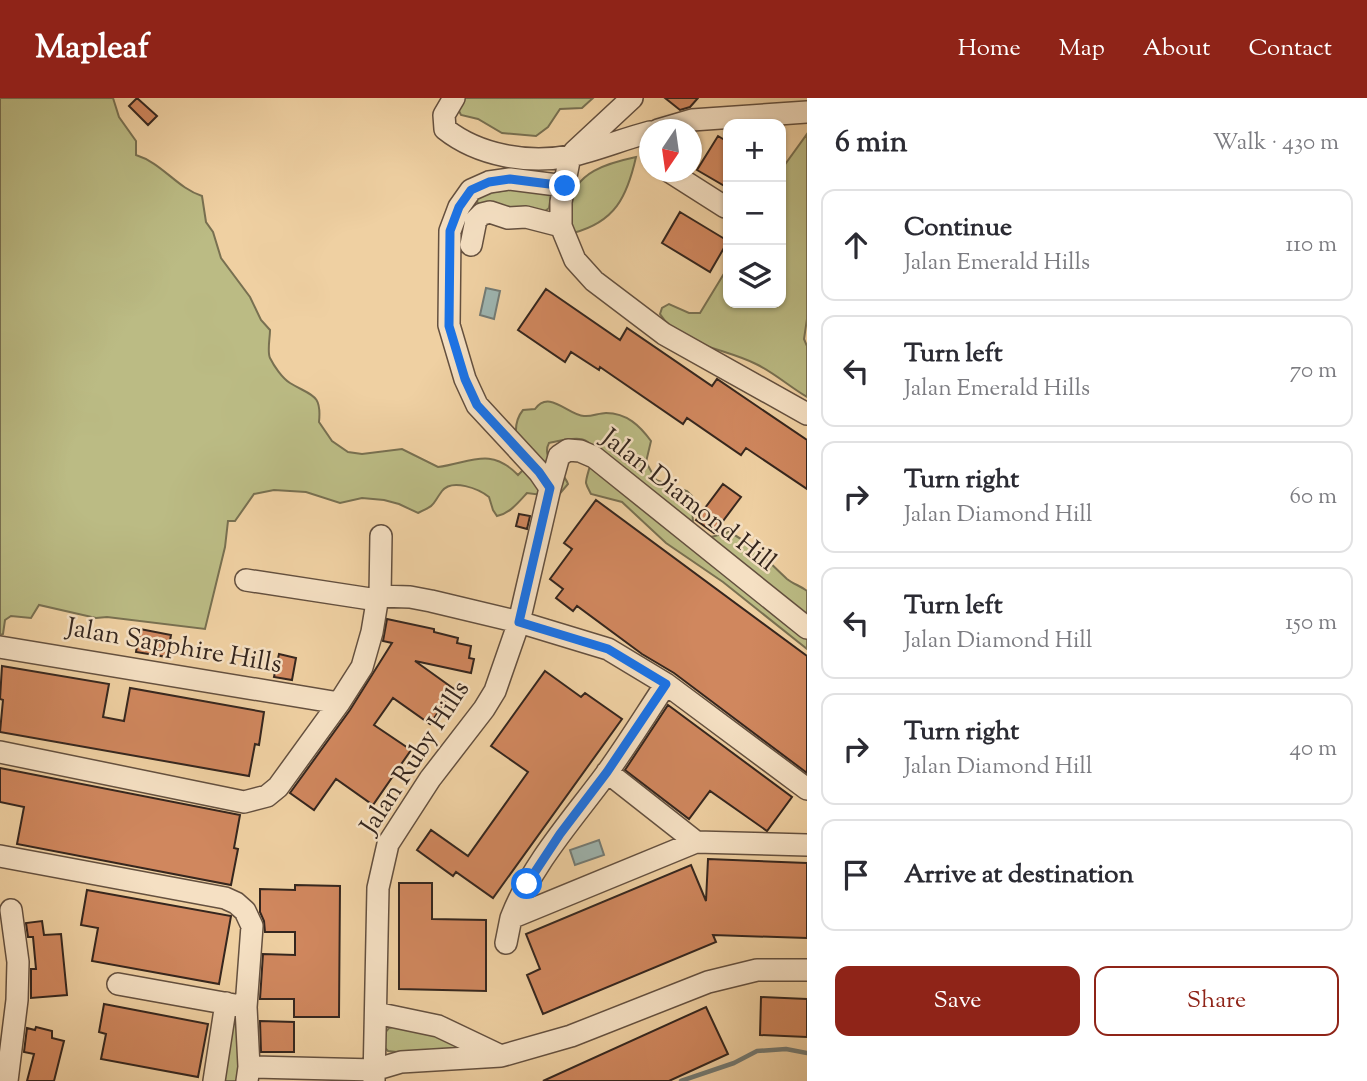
<!DOCTYPE html>
<html lang="en">
<head>
<meta charset="utf-8">
<style>
  body { margin:0; font-family:"Sorts Mill Goudy",serif; background:#f7f7f7; color:#2b2b33 }
  .controls { position:absolute; right:21px; top:21px; display:grid; overflow:hidden; border-radius:14px; box-shadow:0 2px 5px #0004 }
  .controls button { width:63px; height:63px; display:grid; place-items:center; padding:0; border:0; border-bottom:2px solid #e1e1e2; background:#fff; color:#2b2b33; font:35px sans-serif }
  .compass { position:absolute; left:639px; top:21px; width:63px; height:63px; border-radius:50%; background:#fff; box-shadow:0 2px 5px #0004; rotate:193deg }
  .stop { position:absolute; width:21px; height:21px; margin:-16px; border:5px solid #1a73e8; border-radius:50%; background:#fff }
  .stop.end { background:#1a73e8; border-color:#fff; box-shadow:0 2px 7px #0008 }
  .list { margin:0; padding:0; list-style:none }
  h2 { display:flex; justify-content:space-between; align-items:center; height:91px; margin:0; padding:0 28px; font-size:30px }
  h2 small { font-size:23px; font-weight:400; color:#7c7c81 }
  .list li { display:grid; grid-template-columns:46px 1fr auto; gap:21px; align-items:center; box-sizing:border-box; height:112px; margin:0 14px 14px; padding:0 14px; border:2px solid #e1e1e2; border-radius:14px }
  .list b { display:block; font-size:26px; white-space:nowrap }
  .list p { margin:0; font-size:23px; white-space:nowrap; color:#7c7c81 }
  .list em { font-size:23px; font-style:normal; color:#7c7c81 }
  .actions { display:flex; gap:14px; padding:21px 28px }
  .actions a { flex:1; padding:16px 0; border:2px solid #8f2418; border-radius:14px; text-align:center; font-size:24px; color:#8f2418 }
  .actions .main { background:#8f2418; color:#fff }
  .icon { flex:none; width:38px; height:38px; fill:none; stroke:currentColor; stroke-width:2; stroke-linecap:round; stroke-linejoin:round }
  .map { position:relative; flex:none; width:807px; height:983px; overflow:hidden }
  header { display:flex; align-items:center; gap:42px; box-sizing:border-box; height:98px; padding:0 35px; background:#8f2418; color:#fff }
  header strong { font-size:33px }
  nav { display:flex; gap:38px; margin-inline-start:auto; font-size:24px }
  main { display:flex }
  aside { flex:1; background:#fff }
  .map>svg:first-child { display:block }
  .green { fill:#bbbb84; stroke:#787051; stroke-width:2 }
  .water { fill:#9db4af; stroke:#737b75; stroke-width:2 }
  .lines { fill:none; stroke-linecap:round; stroke-linejoin:round }
  .stream { stroke:#737b75; stroke-width:4.5 }
  .building { fill:#d0875e; stroke:#35261e; stroke-width:2 }
  .minor-casing { stroke:#64503f; stroke-width:24 }
  .minor { stroke:#f5e0c3; stroke-width:21 }
  .route { stroke:#1a73e8; stroke-width:9 }
  .labels { text-anchor:middle; dominant-baseline:central; stroke-width:5; stroke-linejoin:round; paint-order:stroke }
  .street-label { font-size:26px; fill:#35261e; stroke:#f5e0c3 }
</style>
</head>
<body>
<header>
<strong>Mapleaf</strong>
<nav><a>Home</a><a>Map</a><a>About</a><a>Contact</a></nav>
</header>
<main>
<div class="map">
<svg width="807" height="983" viewBox="0 0 807 983">
  <rect width="100%" height="100%" fill="#efd0a2"/>
  <filter id="stains"><feTurbulence type="fractalNoise" baseFrequency=".00286" numOctaves="4"/><feColorMatrix values="0 0 0 0 .2 0 0 0 0 .09 0 0 0 0 .02 0 0 0 .5 -.17"/></filter>
  <radialGradient id="worn" r=".72"><stop offset=".6" stop-color="#630" stop-opacity="0"/><stop offset="1" stop-color="#630" stop-opacity=".3"/></radialGradient>
  <path class="green" d="M 0,0 L 113,0 L 119,19 L 136,43 L 136,57 C 162,65 177,90 202,98 L 206,124 L 213,134 L 221,160 L 250,199 L 261,222 L 270,232 C 270,240 267,254 270,260 C 274,268 282,280 290,285 C 311,298 322,295 319,324 L 332,343 L 348,354 L 362,356 L 402,351 L 438,369 C 470,365 490,348 518,377 L 524,371 C 519,351 509,329 523,312 L 535,311 C 549,291 568,317 584,318 C 591,319 599,315 606,315 C 627,315 640,328 651,343 L 646,364 L 656,382 L 687,393 L 692,398 L 693,428 C 715,444 706,439 729,434 C 757,449 765,461 787,481 C 793,486 801,488 807,493 L 807,551 L 723,484 L 666,445 L 622,404 L 591,396 C 589,392 587,389 586,385 C 586,379 590,370 591,363 C 598,332 568,341 549,345 C 540,362 563,371 568,386 L 557,399 L 527,395 C 518,405 510,415 497,418 L 493,412 L 489,399 C 479,391 452,380 442,393 C 431,408 437,406 418,415 L 399,406 L 384,402 L 362,400 L 340,405 L 306,394 L 274,392 L 254,396 L 235,423 L 228,423 L 225,449 L 205,531 L 107,519 L 96,520 L 39,507 L 31,520 L 11,518 L 5,522 L 3,536 L 0,537 Z
    M 460,0 L 593,0 L 582,10 L 560,11 L 548,29 L 536,38 L 502,35 L 478,21 L 461,17 L 458,11 Z
    M 807,36 L 807,221 L 804,241 L 807,248 L 807,299 C 790,289 773,274 756,266 C 725,250 680,248 660,216 L 662,210 L 669,206 L 689,215 L 700,215 L 728,169 L 728,205 L 781,205 L 781,72 Z
    M 636,59 C 627,99 615,124 573,135 C 572,126 569,116 570,107 C 574,74 608,65 636,59 Z
    M 522,90 L 543,93 L 551,97 L 549,110 L 544,114 L 480,110 L 476,101 L 480,96 Z
    M 233,921 L 238,923 L 240,983 L 223,983 Z
    M 399,927 L 427,930 L 461,951 L 414,956 L 388,953 L 385,950 L 383,937 L 389,930 Z"/>
  <path class="water" d="M 486,190 L 500,193 L 494,221 L 480,217 Z
    M 599,742 L 604,757 L 575,767 L 570,752 Z"/>
  <g class="lines">
    <path class="stream" d="M 681,983 L 734,965 L 757,953 L 786,951 L 807,955"/>
  </g>
  <path class="building" d="M 137,0 L 157,18 L 148,27 L 129,8 Z
    M 665,0 L 698,0 L 690,9 L 680,12 Z
    M 718,38 L 728,44 L 728,90 L 697,72 Z
    M 680,114 L 728,143 L 710,174 L 662,145 Z
    M 546,191 L 620,242 L 627,230 L 712,288 L 717,281 L 807,342 L 807,391 L 746,350 L 741,357 L 687,320 L 683,326 L 600,269 L 599,272 L 571,254 L 565,264 L 518,232 Z
    M 723,386 L 741,399 L 714,435 L 696,422 Z
    M 596,402 L 807,558 L 807,675 L 674,575 L 642,556 L 577,508 L 573,513 L 556,500 L 563,491 L 550,481 L 572,451 L 564,445 Z
    M 519,416 L 530,418 L 527,431 L 516,428 Z
    M 387,521 L 434,531 L 434,534 L 458,540 L 457,545 L 471,548 L 469,560 L 474,561 L 471,575 L 415,563 L 454,591 L 430,626 L 393,600 L 374,627 L 411,652 L 373,707 L 336,681 L 314,712 L 290,695 L 350,612 L 392,545 L 383,543 Z
    M 140,531 L 171,537 L 167,559 L 136,554 Z
    M 279,556 L 296,560 L 292,582 L 274,579 Z
    M 2,568 L 109,586 L 103,619 L 124,623 L 130,590 L 264,614 L 259,647 L 255,646 L 249,678 L 0,634 L 3,602 L 0,601 Z
    M 545,573 L 581,599 L 585,595 L 622,621 L 493,800 L 456,774 L 453,778 L 417,752 L 431,732 L 468,758 L 528,674 L 491,648 Z
    M 668,607 L 792,699 L 767,733 L 710,693 L 689,721 L 625,672 Z
    M 0,670 L 240,717 L 234,750 L 238,751 L 231,787 L 17,746 L 24,709 L 0,704 Z
    M 708,761 L 807,765 L 807,840 L 713,837 L 716,844 L 543,916 L 527,877 L 540,871 L 526,836 L 691,767 L 706,803 Z
    M 399,785 L 432,785 L 432,821 L 486,822 L 486,893 L 399,891 Z
    M 295,787 L 340,788 L 339,919 L 294,919 L 294,901 L 260,901 L 263,856 L 295,857 L 295,834 L 265,834 L 264,823 L 260,814 L 260,791 L 295,792 Z
    M 87,792 L 231,818 L 219,886 L 92,863 L 98,830 L 81,827 Z
    M 42,823 L 44,837 L 61,836 L 67,897 L 31,900 L 31,871 L 36,871 L 33,839 L 28,839 L 26,825 Z
    M 761,899 L 807,901 L 807,939 L 760,937 Z
    M 104,906 L 208,926 L 198,979 L 101,961 L 106,936 L 99,934 Z
    M 706,909 L 728,956 L 669,983 L 543,983 Z
    M 260,923 L 294,924 L 294,954 L 261,954 Z
    M 36,929 L 52,933 L 52,940 L 64,943 L 54,983 L 27,983 L 34,956 L 24,954 L 27,930 L 35,932 Z"/>
  <g class="lines">
    <defs>
      <path id="minor" d="M 454,0 L 444,17 L 445,31 C 479,58 529,66 570,58 C 597,52 623,41 650,34
        M 658,32 L 692,22 L 807,14
        M 574,54 L 632,0
        M 570,58 L 561,104 L 561,128 L 575,162 L 594,183 L 664,236 L 807,316
        M 670,74 L 725,109
        M 471,147 L 476,122 L 482,116 L 490,114 L 508,120 L 526,119 L 561,128
        M 550,390 L 539,374 L 477,307 L 465,281 L 449,227 L 450,133 L 459,109 L 471,92 L 489,84 L 510,81 L 565,88
        M 246,482 L 377,502
        M 380,498 L 381,438
        M 0,549 L 339,605
        M 666,586 C 646,616 627,647 606,676 C 572,722 532,766 511,820 L 696,744 L 807,747
        M 0,654 L 244,704 L 267,698 L 278,689 L 339,605 L 362,569 L 372,534 L 378,498 L 410,499 L 431,503 L 519,524 L 608,551 L 666,586 L 807,691
        M 607,674 L 696,744
        M 0,758 L 225,800 L 236,805 L 245,813 L 252,828 L 246,909 L 249,969 L 247,983
        M 506,845 L 511,820
        M 118,886 L 246,909
        M 376,915 L 438,928 L 499,957
        M 249,969 L 374,972 L 401,964 L 501,958 L 571,938 L 708,884 L 757,872 L 807,872
        M 7,983 L 17,902 L 18,864 L 11,812
        M 214,983 L 226,905
        M 374,983 L 378,790 L 388,746 L 430,681 L 484,611 L 495,593 L 519,524 L 550,390 L 559,358 L 568,352 L 580,353 L 594,359 L 807,530"/>
    </defs>
    <use href="#minor" class="minor-casing"/>
    <use href="#minor" class="minor"/>
  </g>
  <g class="lines">
    <path class="route" d="M 527,786 L 560,736 L 607,674 L 666,586 L 608,551 L 519,524 L 550,390 L 539,374 L 477,307 L 465,281 L 449,228 L 450,133 L 459,109 L 471,92 L 489,84 L 510,81 L 565,88"/>
  </g>
  <g class="labels">
    <g class="street-label">
      <text transform="translate(688 403) rotate(38)">Jalan Diamond Hill</text>
      <text transform="translate(174 549) rotate(10)">Jalan Sapphire Hills</text>
      <text transform="translate(416 660) rotate(-57)">Jalan Ruby Hills</text>
    </g>
  </g>
  <rect width="100%" height="100%" filter="url(#stains)"/>
  <rect width="100%" height="100%" fill="url(#worn)"/>
</svg>
<div class="controls">
<button>+</button>
<button>−</button>
<button><svg class="icon" aria-label="layers" viewBox="0 0 24 24"><path d="M12 4l9 5-9 5-9-5zM3 14l9 5 9-5"/></svg></button>
</div>
<svg class="compass" viewBox="-18 -18 36 36"><path d="M0-13l5 13h-10z" fill="#e53935"/><path d="M0 13l5-13h-10z" fill="#7c7c81"/></svg>
<div class="stop" style="left:527px;top:786px"></div>
<div class="stop end" style="left:565px;top:88px"></div>
</div>
<aside>
<h2>6 min<small>Walk · 430 m</small></h2>
<ul class="list">
<li><svg class="icon" aria-label="ahead" viewBox="0 0 24 24"><path d="M12 20V5M6 11l6-6 6 6"/></svg><div><b>Continue</b><p>Jalan Emerald Hills</p></div><em>110 m</em></li>
<li><svg class="icon" aria-label="left" viewBox="0 0 24 24"><path d="M17 20v-9H6M10 6l-5 5 5 5"/></svg><div><b>Turn left</b><p>Jalan Emerald Hills</p></div><em>70 m</em></li>
<li><svg class="icon" aria-label="right" viewBox="0 0 24 24"><path d="M7 20v-9h11M14 6l5 5-5 5"/></svg><div><b>Turn right</b><p>Jalan Diamond Hill</p></div><em>60 m</em></li>
<li><svg class="icon" aria-label="left" viewBox="0 0 24 24"><path d="M17 20v-9H6M10 6l-5 5 5 5"/></svg><div><b>Turn left</b><p>Jalan Diamond Hill</p></div><em>150 m</em></li>
<li><svg class="icon" aria-label="right" viewBox="0 0 24 24"><path d="M7 20v-9h11M14 6l5 5-5 5"/></svg><div><b>Turn right</b><p>Jalan Diamond Hill</p></div><em>40 m</em></li>
<li><svg class="icon" aria-label="arrive" viewBox="0 0 24 24"><path d="M6 21V4h12l-3 4 3 4H6"/></svg><div><b>Arrive at destination</b></div></li>
</ul>
<div class="actions"><a class="main">Save</a><a>Share</a></div>
</aside>
</main>
</body>
</html>
